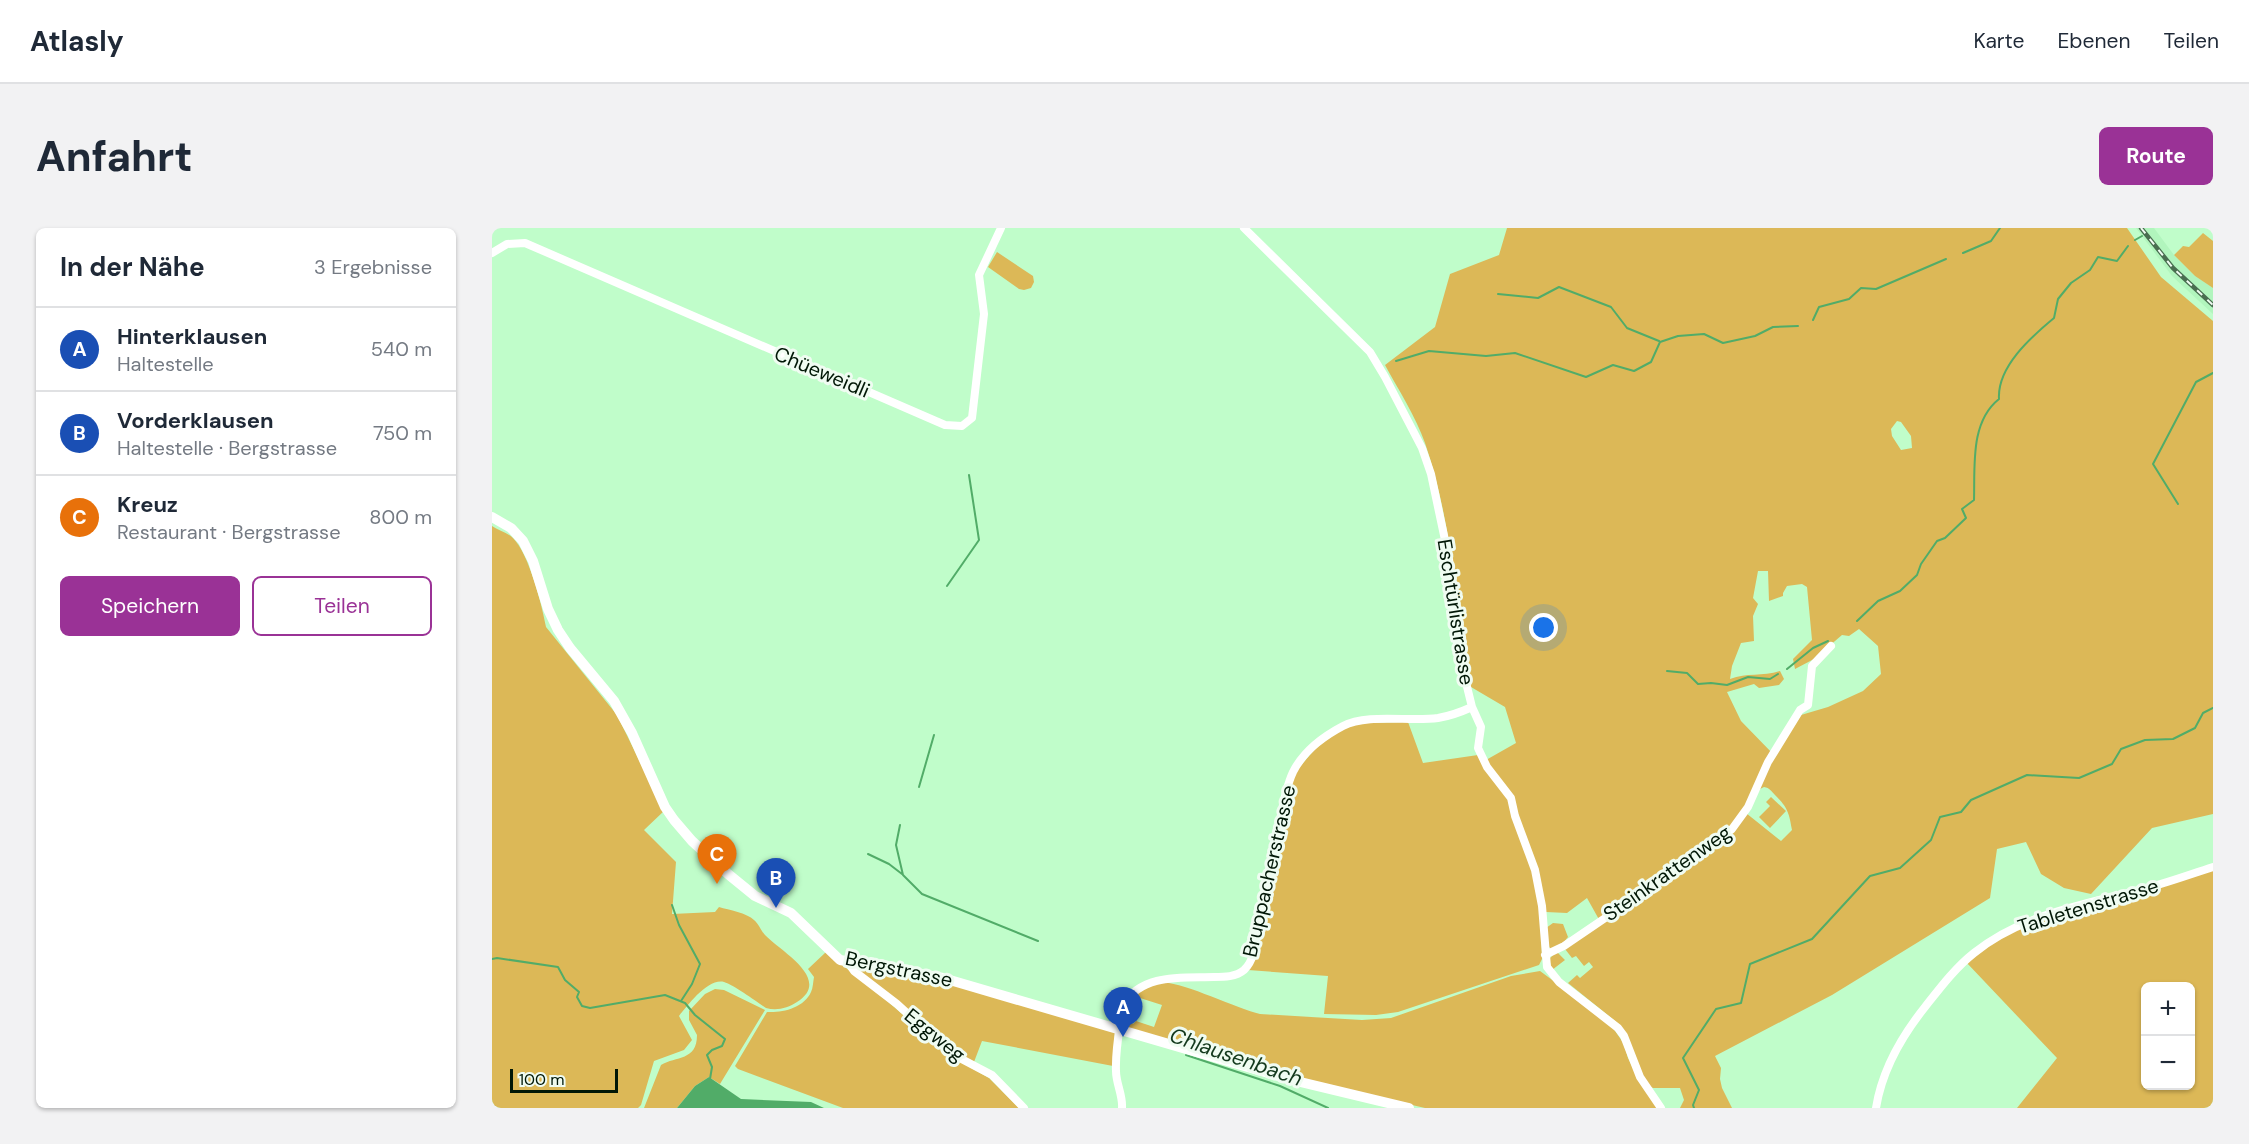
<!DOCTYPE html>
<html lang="de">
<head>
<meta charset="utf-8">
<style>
  body { margin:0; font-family:"DM Sans",sans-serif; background:#f2f2f3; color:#1f2937 }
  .controls { position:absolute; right:18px; bottom:18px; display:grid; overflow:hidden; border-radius:9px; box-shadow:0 2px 4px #0004 }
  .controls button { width:54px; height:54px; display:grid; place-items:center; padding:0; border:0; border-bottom:2px solid #e0e1e3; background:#fff; color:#1f2937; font:30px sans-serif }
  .scale { position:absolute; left:18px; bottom:15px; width:108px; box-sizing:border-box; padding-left:6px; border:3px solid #011706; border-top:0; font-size:16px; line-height:21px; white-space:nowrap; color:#011706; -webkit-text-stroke:4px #f0fcf2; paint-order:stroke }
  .you { position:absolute; left:1052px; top:400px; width:21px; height:21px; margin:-15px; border:4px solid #fff; border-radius:50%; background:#1a73e8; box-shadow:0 0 0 9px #1a73e833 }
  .badge { display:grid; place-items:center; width:39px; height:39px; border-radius:50%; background:#9a3296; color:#fff; font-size:20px; font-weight:700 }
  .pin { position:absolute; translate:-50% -50px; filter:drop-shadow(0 2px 3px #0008) }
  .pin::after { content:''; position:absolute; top:32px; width:21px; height:18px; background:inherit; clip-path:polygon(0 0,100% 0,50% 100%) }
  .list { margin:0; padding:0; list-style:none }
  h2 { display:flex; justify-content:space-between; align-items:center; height:78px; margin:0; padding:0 24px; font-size:26px }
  h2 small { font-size:20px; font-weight:400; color:#747a83 }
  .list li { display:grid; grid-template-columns:39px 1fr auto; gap:18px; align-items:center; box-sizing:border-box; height:84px; padding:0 24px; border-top:2px solid #e0e1e3 }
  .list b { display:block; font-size:22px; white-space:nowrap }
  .list p { margin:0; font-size:20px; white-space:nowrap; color:#747a83 }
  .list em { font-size:20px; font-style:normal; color:#747a83 }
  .actions { display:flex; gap:12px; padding:18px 24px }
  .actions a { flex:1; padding:14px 0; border:2px solid #9a3296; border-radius:9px; text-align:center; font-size:21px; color:#9a3296 }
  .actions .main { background:#9a3296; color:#fff }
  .map { position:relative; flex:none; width:1721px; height:880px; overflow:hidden; border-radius:9px }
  header { display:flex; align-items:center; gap:36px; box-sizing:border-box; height:84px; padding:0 30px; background:#fff; border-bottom:2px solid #e0e1e3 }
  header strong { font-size:28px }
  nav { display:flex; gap:33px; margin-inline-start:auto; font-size:21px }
  .intro { display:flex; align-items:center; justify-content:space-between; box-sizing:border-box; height:144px; padding:0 36px }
  h1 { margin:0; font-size:42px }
  .button { padding:15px 27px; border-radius:9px; background:#9a3296; color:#fff; font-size:21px; font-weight:700 }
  main { display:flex; gap:36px; padding:0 36px }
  aside { flex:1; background:#fff; border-radius:9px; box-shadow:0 2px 4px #0004 }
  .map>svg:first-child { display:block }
  .built { fill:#b1f5bd }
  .green { fill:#dcb857; fill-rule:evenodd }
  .water { fill:#51ac68 }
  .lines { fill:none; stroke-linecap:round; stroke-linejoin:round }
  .stream { stroke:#51ac68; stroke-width:2 }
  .street { stroke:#fff; stroke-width:8 }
  .secondary { stroke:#fff; stroke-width:10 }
  .rail-casing { stroke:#496e50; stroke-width:4.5 }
  .rail { stroke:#f0fcf2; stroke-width:2; stroke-dasharray:7; stroke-linecap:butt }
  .labels { text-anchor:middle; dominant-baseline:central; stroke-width:6; stroke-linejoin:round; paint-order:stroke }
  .street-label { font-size:20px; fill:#011706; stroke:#f0fcf2 }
  .water-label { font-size:21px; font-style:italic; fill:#13391d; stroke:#f0fcf2 }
</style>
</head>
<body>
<header>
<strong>Atlasly</strong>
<nav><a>Karte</a><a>Ebenen</a><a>Teilen</a></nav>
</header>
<div class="intro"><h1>Anfahrt</h1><a class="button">Route</a></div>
<main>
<aside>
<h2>In der Nähe<small>3 Ergebnisse</small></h2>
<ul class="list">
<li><span class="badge" style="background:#1a4fb4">A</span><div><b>Hinterklausen</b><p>Haltestelle</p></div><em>540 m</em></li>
<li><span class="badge" style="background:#1a4fb4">B</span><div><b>Vorderklausen</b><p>Haltestelle · Bergstrasse</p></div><em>750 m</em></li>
<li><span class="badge" style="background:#e8710a">C</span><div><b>Kreuz</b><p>Restaurant · Bergstrasse</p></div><em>800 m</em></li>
</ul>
<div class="actions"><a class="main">Speichern</a><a>Teilen</a></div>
</aside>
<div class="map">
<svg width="1721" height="880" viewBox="0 0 1721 880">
  <rect width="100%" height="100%" fill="#c0fdca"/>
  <path class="built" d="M 1644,0 L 1662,0 L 1682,27 L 1703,48 L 1721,60 L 1721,86 L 1680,48 Z"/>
  <path class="green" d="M 1015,0 L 1635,0 L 1669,49 L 1721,93 L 1721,586 L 1660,600 L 1599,666 L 1572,660 L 1549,646 L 1534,614 L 1505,621 L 1498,670 L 1340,767 L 1223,828 L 1229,840 L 1228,851 L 1230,860 L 1240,880 L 1188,880 L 1192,872 L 1188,860 L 1161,860 L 1156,857 L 1144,837 L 1128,797 L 1076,755 L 1085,747 L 1088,750 L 1101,739 L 1097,734 L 1092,738 L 1084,728 L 1080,730 L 1073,721 L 1109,695 L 1095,670 L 1075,685 L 1054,684 L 1024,580 L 994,532 L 1024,515 L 1013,479 L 979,459 C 964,377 960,294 933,215 C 924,189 906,161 893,137 L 943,99 L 958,46 L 1007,27 ZM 1405,193 L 1409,194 L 1419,208 L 1420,220 L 1409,222 L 1400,208 L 1399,201 ZM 1266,343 L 1276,343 L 1277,373 L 1291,368 L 1291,365 L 1295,358 L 1310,356 L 1315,359 L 1320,412 L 1301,431 L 1303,441 L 1322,431 L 1350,407 L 1357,408 L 1367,401 L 1386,418 L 1389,446 L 1371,463 L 1336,479 L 1309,487 L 1283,528 L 1249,493 L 1235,464 L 1262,456 L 1267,460 L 1287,457 L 1292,451 L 1288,443 C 1270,449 1255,444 1238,451 L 1240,438 L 1249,415 L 1262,413 L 1261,388 L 1266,376 L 1261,370 ZM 1272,559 C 1278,560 1279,563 1283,567 C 1296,580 1297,585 1300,602 L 1289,613 L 1254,585 L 1268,561 Z
    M 1711,5 L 1721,13 L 1721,60 L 1703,48 L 1682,27 L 1691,18 L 1697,19 Z
    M 505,24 L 541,48 L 542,54 L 539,60 L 532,62 L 527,61 L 496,39 Z
    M 0,298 C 6,302 16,305 21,310 C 37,326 50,377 54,399 L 125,487 L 172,583 L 152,602 L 184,634 L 180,686 L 223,684 L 227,679 C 237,682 255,685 262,692 C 267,696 269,703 273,707 C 288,723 341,751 305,774 C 296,780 285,783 274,780 C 265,774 242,757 232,754 C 216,750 196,777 187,788 L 200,812 L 192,822 L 162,833 L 149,877 L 146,880 L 0,880 Z
    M 916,494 L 931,535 L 986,527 L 1015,569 L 1041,644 L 1049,685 L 1050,731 L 1047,737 L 906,784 L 884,787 L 832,786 L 836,748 L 756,742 L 794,572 L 805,542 L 824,520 L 845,504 L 866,495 Z
    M 1279,569 L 1294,583 L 1278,600 L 1267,589 L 1278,578 L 1274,574 Z
    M 1721,642 L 1721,880 L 1525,880 L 1565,830 L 1474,734 L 1496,717 L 1540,694 ZM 1654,758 L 1698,758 L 1698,858 L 1654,858 Z
    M 1061,695 L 1071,696 L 1076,709 L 1071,715 L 1059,721 L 1055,717 L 1054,700 Z
    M 334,724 L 393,771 L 458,828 L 497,850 L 527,880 L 351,880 L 246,841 L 243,838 L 275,784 C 290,785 312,780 319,764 C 321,760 321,754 322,749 L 316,741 Z
    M 1063,725 L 1066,725 L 1073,732 L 1060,742 L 1057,731 Z
    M 366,739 L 444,752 L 623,804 L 621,838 L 490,813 L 482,834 L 460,822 L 422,787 L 366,743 Z
    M 1048,743 L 1117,794 L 1132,816 L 1136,830 L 1147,852 L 1167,880 L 933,880 L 821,854 L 636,800 L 633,788 L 641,796 L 644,793 L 662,799 L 670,777 L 648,770 L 647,772 L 641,768 C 650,762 658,756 670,755 C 687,752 745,781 768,786 L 870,792 L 899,790 L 1019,748 Z
    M 223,761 L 232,762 L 273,782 L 228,856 L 217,849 L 203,858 L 185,880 L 152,880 L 169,837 C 184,828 205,833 205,807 L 197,792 L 197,783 L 213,766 Z"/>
  <path class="water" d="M 217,849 L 249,871 L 319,874 L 332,880 L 185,880 L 203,858 Z"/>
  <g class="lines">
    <path class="stream" d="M 1643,12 L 1650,8
      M 1471,25 L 1499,13 L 1508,0
      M 1006,66 L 1046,70 L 1067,59 L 1119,79 L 1135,100 L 1167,113
      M 1321,92 L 1327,79 L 1357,71 L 1369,60 L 1384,61 L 1454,31
      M 904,133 L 937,123 L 994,128 L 1023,125 L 1094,149 L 1121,137 L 1142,143 L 1159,134 L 1168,114 L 1186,108 L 1212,106 L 1231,115 L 1263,108 L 1281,99 L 1306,98
      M 1686,276 L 1661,236 L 1704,154 L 1721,145
      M 455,358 L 487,312 L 477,247
      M 1365,393 L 1386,373 L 1408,363 L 1425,347 L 1429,336 L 1445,313 L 1453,310 L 1474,290 L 1470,281 L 1482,272 C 1483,238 1478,194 1507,171 C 1505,139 1539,109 1562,90 L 1566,71 L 1579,55 L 1598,42 L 1606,29 L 1625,33 L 1636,18
      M 1295,441 L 1321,420 L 1336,413
      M 1175,443 L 1195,445 L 1206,456 L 1219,455 L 1235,457 L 1256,449 L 1278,451 L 1286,446
      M 427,559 L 442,507
      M 408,597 L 404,617 L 411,647 L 430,666 L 546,713
      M 376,626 L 397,636 L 410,646
      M 180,677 L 187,697 L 208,736 L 200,756 L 189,773
      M 0,731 L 5,730 L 66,739 L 73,752 L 87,764 L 85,769 L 90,778 L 98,780 L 173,767 L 193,775 L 203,787 L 233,811 L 230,818 L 220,822 L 215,827 L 220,839 L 218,851
      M 694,827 L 788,858 L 836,880
      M 1202,880 L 1201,877 L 1207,862 L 1191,830 L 1224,781 L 1249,775 L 1258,736 L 1320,711 L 1378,648 L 1408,640 L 1439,612 L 1448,589 L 1469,584 L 1479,572 L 1535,547 L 1587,550 L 1620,536 L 1629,521 L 1653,512 L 1681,511 L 1703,500 L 1711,485 L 1721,480"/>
    <path class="street" d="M 752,0 L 878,124 L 893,149 L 930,220 L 939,246 L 957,331 L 966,422 L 980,479 L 989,499 L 986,520 L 995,539 L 1019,570 L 1023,588 L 1043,642 L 1050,678 L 1055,739 L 1067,754 L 1126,800 L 1132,808 L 1148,849 L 1169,880
      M 0,25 L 15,16 L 33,15 L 453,197 L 470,198 L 480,190 L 492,86 L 487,47 L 509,0
      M 1053,727 L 1072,718 L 1216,620 L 1240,601 L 1256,579 L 1276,534 L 1308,482 L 1316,477 L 1320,438 L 1339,418
      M 355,733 L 362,743 L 405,776 L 460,826 L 500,847 L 532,880
      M 630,880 C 631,867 624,856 624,843 C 623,821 628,799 631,777 C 650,745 690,750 722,749 C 732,749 744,749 752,742 C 764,731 764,710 767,695 C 773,660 780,626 788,592 C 791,576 794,559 801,544 C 811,524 832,508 851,498 C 875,485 918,494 946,490 C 958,488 969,484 980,479
      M 1384,880 C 1390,842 1409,809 1433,779 C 1448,760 1463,740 1482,725 C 1529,687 1590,677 1647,662 C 1672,656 1696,647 1721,639"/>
    <path class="secondary" d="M 0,289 L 19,300 L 31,313 L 41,333 L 56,381 L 66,402 L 78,420 L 122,473 L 140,505 L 173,579 L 182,592 L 200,613 L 236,646 L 263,668 L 299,685 L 348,732 L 451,750 L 800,852 L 917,880"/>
    <defs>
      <path id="rail" d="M 1649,0 L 1681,40 L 1721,77"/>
    </defs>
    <use href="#rail" class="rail-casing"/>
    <use href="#rail" class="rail"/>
  </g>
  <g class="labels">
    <g class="street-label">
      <text transform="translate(330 144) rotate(23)">Chüeweidli</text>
      <text transform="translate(964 384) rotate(81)">Eschtürlistrasse</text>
      <text transform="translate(777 643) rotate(-77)">Bruppacherstrasse</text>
      <text transform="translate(1175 645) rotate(-35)">Steinkrattenweg</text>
      <text transform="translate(1596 678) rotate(-17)">Tabletenstrasse</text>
      <text transform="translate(407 741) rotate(12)">Bergstrasse</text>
      <text transform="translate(443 807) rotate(39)">Eggweg</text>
    </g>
    <g class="water-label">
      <text transform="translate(744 829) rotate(19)">Chlausenbach</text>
    </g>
  </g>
</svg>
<div class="controls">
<button>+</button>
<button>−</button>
</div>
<div class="scale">100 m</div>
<div class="you"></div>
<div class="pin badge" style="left:631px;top:809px;background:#1a4fb4">A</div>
<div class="pin badge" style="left:284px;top:680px;background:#1a4fb4">B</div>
<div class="pin badge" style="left:225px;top:656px;background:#e8710a">C</div>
</div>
</main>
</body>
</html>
